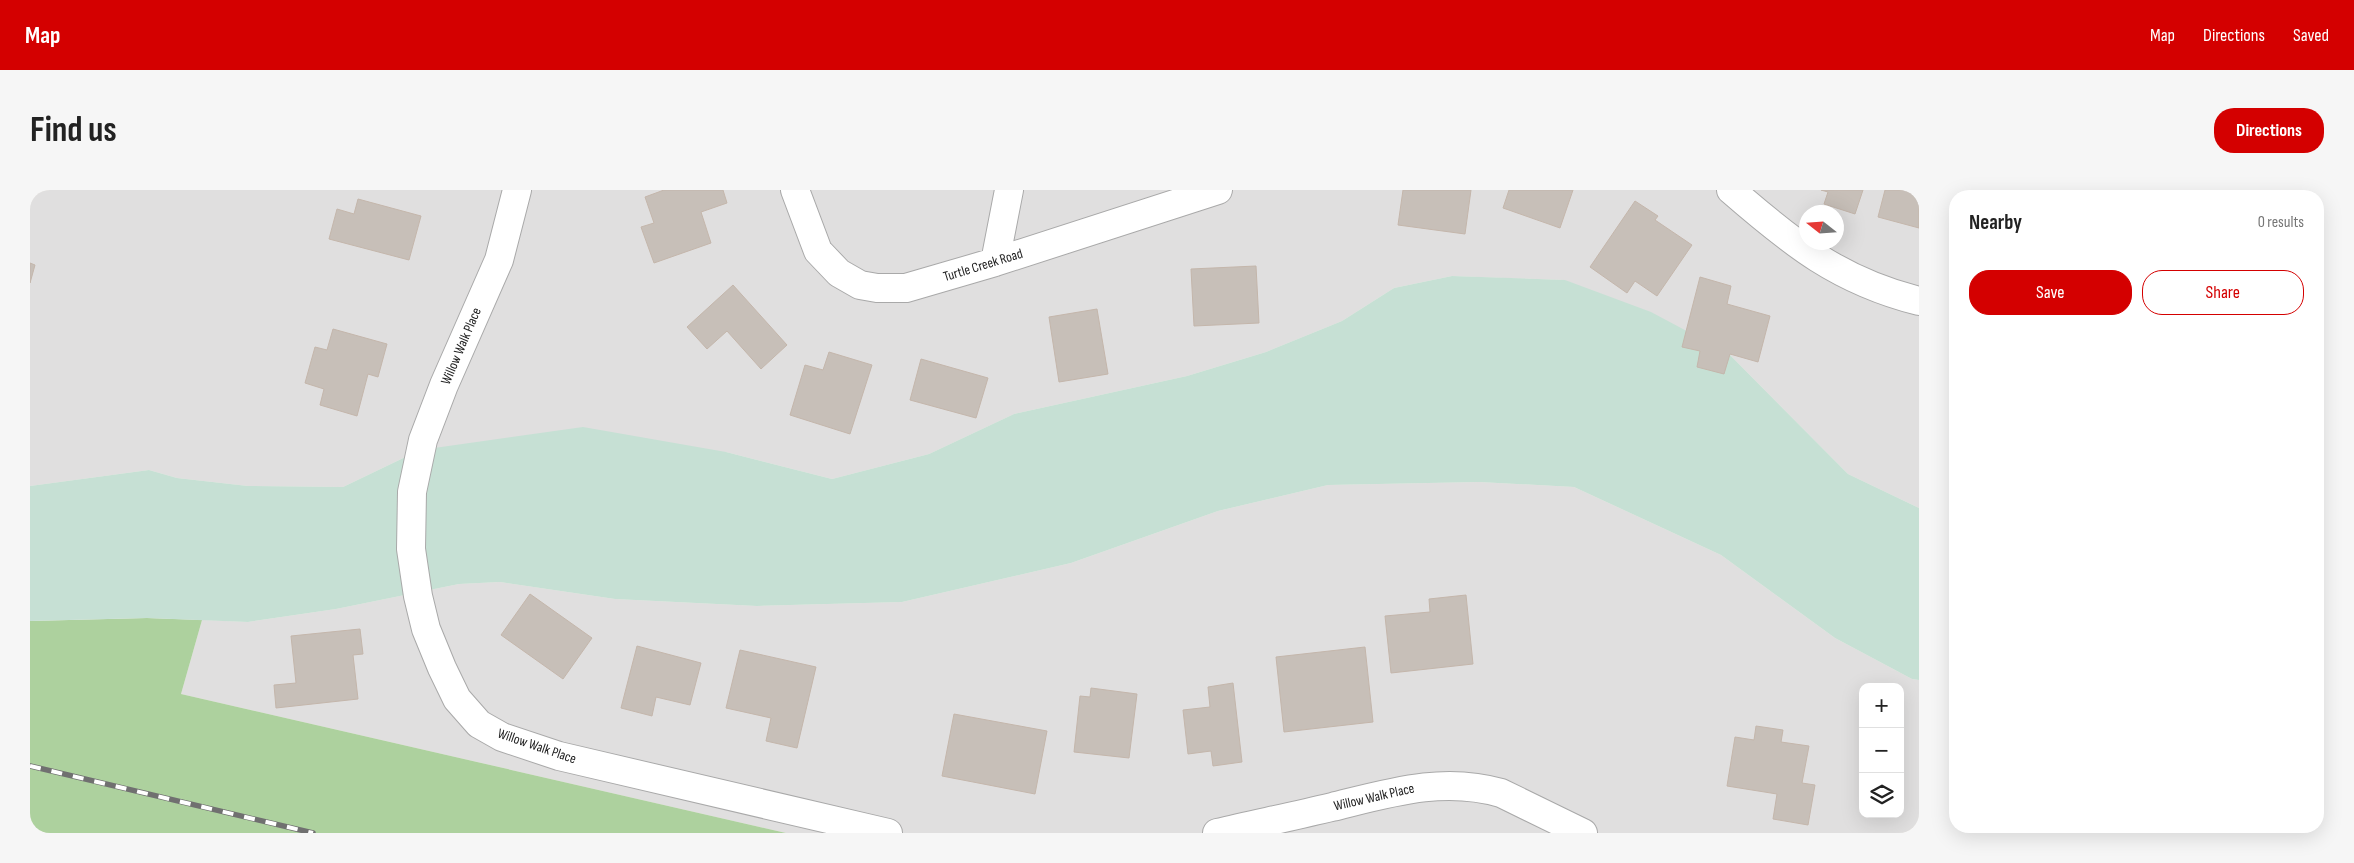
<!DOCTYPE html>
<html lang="en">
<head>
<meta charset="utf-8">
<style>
  body { margin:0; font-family:"Sofia Sans Condensed",sans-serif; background:#f6f6f6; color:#222 }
  .controls { position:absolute; right:15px; bottom:15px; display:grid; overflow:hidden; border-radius:10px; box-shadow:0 5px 20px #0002 }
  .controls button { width:45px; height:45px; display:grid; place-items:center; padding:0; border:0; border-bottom:1px solid #e0e0e0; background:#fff; color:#222; font:25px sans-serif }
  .compass { position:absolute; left:1769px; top:15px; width:45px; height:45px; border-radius:50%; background:#fff; box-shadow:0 5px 20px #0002; rotate:287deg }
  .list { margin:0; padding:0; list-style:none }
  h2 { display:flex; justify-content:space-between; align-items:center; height:65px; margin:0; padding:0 20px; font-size:21px }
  h2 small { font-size:16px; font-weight:400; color:#767676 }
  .actions { display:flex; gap:10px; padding:15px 20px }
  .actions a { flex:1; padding:11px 0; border:1px solid #d40000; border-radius:20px; text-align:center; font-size:18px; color:#d40000 }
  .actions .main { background:#d40000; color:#fff }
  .icon { flex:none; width:28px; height:28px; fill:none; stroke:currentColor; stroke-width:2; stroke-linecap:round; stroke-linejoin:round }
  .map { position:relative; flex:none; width:1889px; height:643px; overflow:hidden; border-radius:20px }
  header { display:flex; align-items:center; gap:30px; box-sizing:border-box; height:70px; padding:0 25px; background:#d40000; color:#fff }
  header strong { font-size:24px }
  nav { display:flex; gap:28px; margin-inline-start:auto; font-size:18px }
  .intro { display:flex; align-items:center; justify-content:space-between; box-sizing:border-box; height:120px; padding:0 30px }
  h1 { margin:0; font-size:35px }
  .button { padding:12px 22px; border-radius:20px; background:#d40000; color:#fff; font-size:18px; font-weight:700 }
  main { display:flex; gap:30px; padding:0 30px }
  aside { flex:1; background:#fff; border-radius:20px; box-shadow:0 5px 20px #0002 }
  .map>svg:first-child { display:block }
  .residential { fill:#e0dfdf; fill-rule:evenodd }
  .forest { fill:#add19e }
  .wetland { fill:#c6e0d4 }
  .building { fill:#c7bfb8; stroke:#c4b6ab }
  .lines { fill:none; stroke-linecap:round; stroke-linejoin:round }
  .street-casing { stroke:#a9a9a9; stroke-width:30 }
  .street { stroke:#fff; stroke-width:28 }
  .rail-casing { stroke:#707070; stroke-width:5.5 }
  .rail { stroke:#fff; stroke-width:4; stroke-dasharray:11; stroke-linecap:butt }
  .labels { text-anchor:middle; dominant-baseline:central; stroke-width:4; stroke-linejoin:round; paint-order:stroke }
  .street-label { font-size:14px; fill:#222; stroke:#fff }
</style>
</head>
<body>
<header>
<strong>Map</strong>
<nav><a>Map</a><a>Directions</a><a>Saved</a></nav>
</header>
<div class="intro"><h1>Find us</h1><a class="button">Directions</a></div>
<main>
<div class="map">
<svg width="1889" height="643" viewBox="0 0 1889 643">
  <rect width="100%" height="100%" fill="#f2efe9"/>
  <path class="residential" d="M 0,0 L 1889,0 L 1889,318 L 1818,284 L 1698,163 L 1534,90 L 1422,86 L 1364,98 L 1312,131 L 1236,162 L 1157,186 L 984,224 L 899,264 L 802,289 L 696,262 L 390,260 L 313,297 L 218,296 L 147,288 L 119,280 L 0,296 ZM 1776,22 L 1806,22 L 1806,52 L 1776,52 Z
    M 1449,292 L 1544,297 L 1691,365 L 1805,448 L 1882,489 L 1889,490 L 1889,643 L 756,643 L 151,504 L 172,430 L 218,432 L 306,419 L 429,394 L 470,392 L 585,409 L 727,416 L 872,412 L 1041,373 L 1188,321 L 1298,295 ZM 1833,497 L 1870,497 L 1870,624 L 1833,624 Z"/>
  <path class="forest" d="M 117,428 L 172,430 L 151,504 L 756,643 L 0,643 L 0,431 Z"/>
  <path class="wetland" d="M 1422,86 L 1535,90 L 1621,122 L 1698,163 L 1818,284 L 1889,318 L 1889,490 L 1882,489 L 1805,448 L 1691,365 L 1544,297 L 1449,292 L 1298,295 L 1188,321 L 1041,373 L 872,412 L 727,416 L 585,409 L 470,392 L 429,394 L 306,419 L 218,432 L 117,428 L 0,431 L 0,296 L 119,280 L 147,288 L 218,296 L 313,297 L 390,260 L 553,237 L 696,262 L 802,289 L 899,264 L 984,224 L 1157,186 L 1236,162 L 1312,131 L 1364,98 Z"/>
  <path class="building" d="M 634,0 L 693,0 L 697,13 L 671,22 L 681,53 L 624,73 L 611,37 L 624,33 L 615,7 Z
    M 1373,0 L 1441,0 L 1435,44 L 1368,35 Z
    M 1479,0 L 1543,0 L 1530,38 L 1473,18 Z
    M 1791,0 L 1833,0 L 1825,24 L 1794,14 L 1798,2 Z
    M 1855,0 L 1889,0 L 1889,38 L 1848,27 Z
    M 328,9 L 391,26 L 379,70 L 299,49 L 307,19 L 324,24 Z
    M 1605,11 L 1628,26 L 1625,30 L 1662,55 L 1627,106 L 1605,91 L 1597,103 L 1560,77 Z
    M 0,73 L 5,75 L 0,93 Z
    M 1226,76 L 1229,133 L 1164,136 L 1161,79 Z
    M 1670,87 L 1701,96 L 1697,114 L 1740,126 L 1728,172 L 1700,164 L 1694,184 L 1667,177 L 1670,161 L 1652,157 Z
    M 703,95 L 757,155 L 731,179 L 697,141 L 677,159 L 657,137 Z
    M 1067,119 L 1078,184 L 1029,192 L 1019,127 Z
    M 303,139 L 357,154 L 348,187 L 338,184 L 327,226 L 290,215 L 294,199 L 275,193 L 285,157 L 297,160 Z
    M 799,162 L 842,175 L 820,244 L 760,225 L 775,175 L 793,180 Z
    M 891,169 L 958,188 L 946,228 L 880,210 Z
    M 500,404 L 562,448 L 533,489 L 471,445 Z
    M 1436,405 L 1443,474 L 1361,483 L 1355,426 L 1400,422 L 1399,409 Z
    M 330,439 L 333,464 L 323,465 L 328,509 L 246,518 L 244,495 L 266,493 L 261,446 Z
    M 607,456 L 671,473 L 660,515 L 626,507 L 622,526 L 591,518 Z
    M 1335,457 L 1343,532 L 1254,542 L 1246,467 Z
    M 710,460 L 786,477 L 767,558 L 736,551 L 741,528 L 696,518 Z
    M 1203,493 L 1212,572 L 1183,576 L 1181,561 L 1158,564 L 1153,520 L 1180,517 L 1178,497 Z
    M 1061,498 L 1107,504 L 1099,568 L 1044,562 L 1050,506 L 1060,507 Z
    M 924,524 L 1017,541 L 1005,604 L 912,586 Z
    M 1726,536 L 1753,540 L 1751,552 L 1779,556 L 1772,593 L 1785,595 L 1778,635 L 1743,629 L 1747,604 L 1697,596 L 1705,547 L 1724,550 Z"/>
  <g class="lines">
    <defs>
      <path id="street" d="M 487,0 L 469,70 L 414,195 L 393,250 L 382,302 L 381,359 L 388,406 L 396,439 L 412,478 L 427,509 L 449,534 L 472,547 L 529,566 L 858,643
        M 765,0 L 788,61 L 809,83 L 830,95 L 847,98 L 876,98 L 965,72 L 1188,0
        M 1701,0 C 1762,53 1809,91 1889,111
        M 965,72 L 979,0
        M 1187,643 C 1226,634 1264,626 1302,617 C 1359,603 1413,586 1471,603 L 1553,643"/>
    </defs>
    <use href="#street" class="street-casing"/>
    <use href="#street" class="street"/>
    <defs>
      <path id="rail" d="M 0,576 L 283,643"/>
    </defs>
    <use href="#rail" class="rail-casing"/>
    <use href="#rail" class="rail"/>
  </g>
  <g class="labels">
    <g class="street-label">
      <text transform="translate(953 75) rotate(-17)">Turtle Creek Road</text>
      <text transform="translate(431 156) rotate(-67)">Willow Walk Place</text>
      <text transform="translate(507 556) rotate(19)">Willow Walk Place</text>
      <text transform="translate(1344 607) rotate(-13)">Willow Walk Place</text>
    </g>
  </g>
</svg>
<div class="controls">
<button>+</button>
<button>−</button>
<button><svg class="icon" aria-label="layers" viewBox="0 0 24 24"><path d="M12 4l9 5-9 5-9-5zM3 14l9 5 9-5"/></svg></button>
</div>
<svg class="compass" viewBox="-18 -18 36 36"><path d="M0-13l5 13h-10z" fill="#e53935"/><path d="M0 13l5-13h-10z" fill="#767676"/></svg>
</div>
<aside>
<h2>Nearby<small>0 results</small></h2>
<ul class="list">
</ul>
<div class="actions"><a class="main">Save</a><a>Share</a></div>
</aside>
</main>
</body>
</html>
